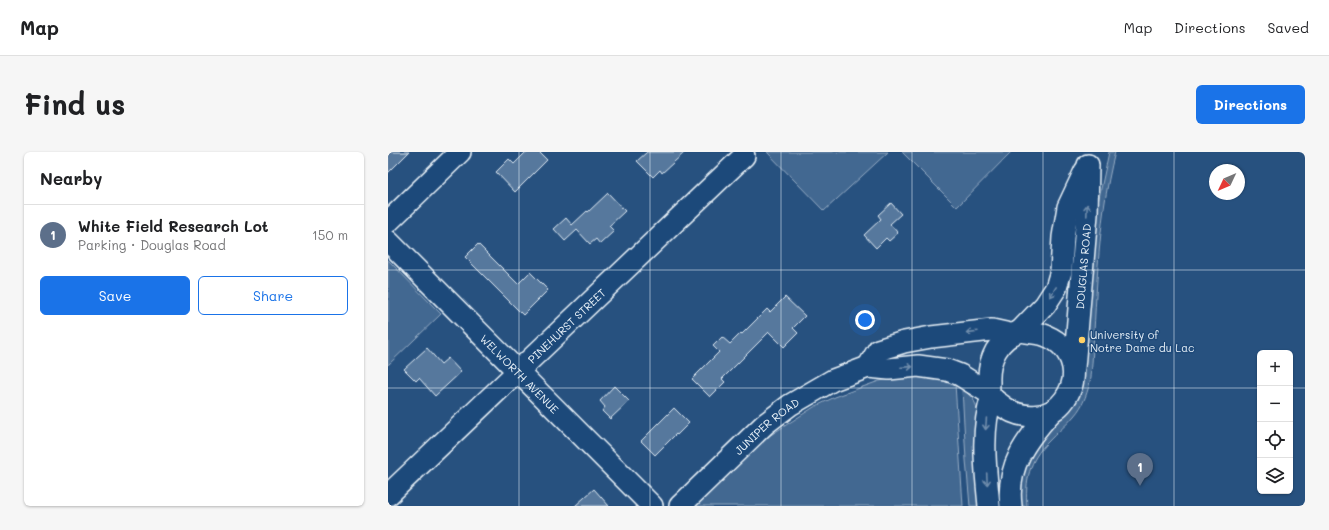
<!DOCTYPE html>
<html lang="en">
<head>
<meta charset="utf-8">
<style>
  body { margin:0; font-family:Mali,sans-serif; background:#f6f6f6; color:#202124 }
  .controls { position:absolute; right:12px; bottom:12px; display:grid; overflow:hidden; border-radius:6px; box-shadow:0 1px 3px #0004 }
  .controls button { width:36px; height:36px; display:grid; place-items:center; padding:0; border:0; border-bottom:1px solid #e0e0e0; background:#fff; color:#202124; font:20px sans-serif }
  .compass { position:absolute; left:821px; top:12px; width:36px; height:36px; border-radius:50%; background:#fff; box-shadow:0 1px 3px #0004; rotate:226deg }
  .you { position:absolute; left:477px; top:168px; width:14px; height:14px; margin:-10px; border:3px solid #fff; border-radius:50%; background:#1a73e8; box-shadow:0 0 0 6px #1a73e833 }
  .badge { display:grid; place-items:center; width:26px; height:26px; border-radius:50%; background:#1a73e8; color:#fff; font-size:13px; font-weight:700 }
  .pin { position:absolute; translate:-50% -33px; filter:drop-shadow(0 1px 2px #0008) }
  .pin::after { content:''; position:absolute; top:21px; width:14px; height:12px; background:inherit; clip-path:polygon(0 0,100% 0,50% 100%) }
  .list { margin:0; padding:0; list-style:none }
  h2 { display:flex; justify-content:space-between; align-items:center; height:52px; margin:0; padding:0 16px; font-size:17px }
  h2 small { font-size:13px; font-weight:400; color:#757577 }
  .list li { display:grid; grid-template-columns:26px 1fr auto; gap:12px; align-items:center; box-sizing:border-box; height:60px; padding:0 16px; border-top:1px solid #e0e0e0 }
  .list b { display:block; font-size:15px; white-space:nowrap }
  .list p { margin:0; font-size:13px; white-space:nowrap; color:#757577 }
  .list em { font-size:13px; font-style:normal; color:#757577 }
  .actions { display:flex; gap:8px; padding:12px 16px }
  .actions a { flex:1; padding:9px 0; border:1px solid #1a73e8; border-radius:6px; text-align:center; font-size:14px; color:#1a73e8 }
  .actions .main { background:#1a73e8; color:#fff }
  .icon { flex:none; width:22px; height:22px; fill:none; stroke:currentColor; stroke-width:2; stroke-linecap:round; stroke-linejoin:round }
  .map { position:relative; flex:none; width:917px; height:354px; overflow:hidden; border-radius:6px }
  header { display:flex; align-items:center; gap:24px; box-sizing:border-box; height:56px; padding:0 20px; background:#fff; border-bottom:1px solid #e0e0e0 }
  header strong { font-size:19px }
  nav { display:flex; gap:22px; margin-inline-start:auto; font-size:14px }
  .intro { display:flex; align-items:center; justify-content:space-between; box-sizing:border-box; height:96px; padding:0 24px }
  h1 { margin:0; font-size:28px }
  .button { padding:10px 18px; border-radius:6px; background:#1a73e8; color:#fff; font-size:14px; font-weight:700 }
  main { display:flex; gap:24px; padding:0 24px }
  aside { flex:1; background:#fff; border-radius:6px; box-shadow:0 1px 3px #0004 }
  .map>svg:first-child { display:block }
  .green { fill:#436891; stroke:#96acc4 }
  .building { fill:#57789d; stroke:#e8f1f8 }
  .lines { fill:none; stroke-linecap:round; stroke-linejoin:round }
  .minor-casing { stroke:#e8f1f8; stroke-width:24 }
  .minor { stroke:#1f4a7a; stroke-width:21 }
  .oneway { stroke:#6f8dac }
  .grid { fill:none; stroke:#e8f1f8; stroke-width:1; stroke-opacity:0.55 }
  .poi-dot { fill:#ffd166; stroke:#1f4a7a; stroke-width:1.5 }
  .labels { text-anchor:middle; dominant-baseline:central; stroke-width:3; stroke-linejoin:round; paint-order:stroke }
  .street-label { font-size:11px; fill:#e8f1f8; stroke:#1f4a7a }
  .poi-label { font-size:11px; fill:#e8f1f8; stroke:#1f4a7a; text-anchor:start }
</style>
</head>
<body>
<header>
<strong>Map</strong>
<nav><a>Map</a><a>Directions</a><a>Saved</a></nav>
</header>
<div class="intro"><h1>Find us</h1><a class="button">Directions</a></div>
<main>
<aside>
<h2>Nearby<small></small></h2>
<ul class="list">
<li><span class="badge" style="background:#5c6f8a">1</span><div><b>White Field Research Lot</b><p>Parking · Douglas Road</p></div><em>150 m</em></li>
</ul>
<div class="actions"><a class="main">Save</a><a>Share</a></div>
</aside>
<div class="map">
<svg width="917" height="354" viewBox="0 0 917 354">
  <rect width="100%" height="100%" fill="#27517f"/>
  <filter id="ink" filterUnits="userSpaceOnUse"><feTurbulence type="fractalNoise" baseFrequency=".025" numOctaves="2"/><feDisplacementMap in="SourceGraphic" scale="8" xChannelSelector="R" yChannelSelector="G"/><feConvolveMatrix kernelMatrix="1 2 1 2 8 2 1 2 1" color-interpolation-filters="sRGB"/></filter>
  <g filter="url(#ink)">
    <path class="green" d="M 379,0 L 500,0 L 436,59 Z
      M 514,0 L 623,0 L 569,55 Z
      M 721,0 L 727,0 C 708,74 709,150 703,225 C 700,239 696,253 686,264 C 679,273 668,281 660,290 C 641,308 637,329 639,354 L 632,354 C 632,347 631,339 632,333 C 634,315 644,297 656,284 C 674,263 690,259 696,229 L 702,124 L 708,60 Z
      M 0,108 L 53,162 L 0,213 Z
      M 537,225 L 549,227 L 567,232 L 575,354 L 306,354 L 378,286 L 426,255 L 447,245 L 491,229 L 510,226 Z
      M 574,236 L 585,247 L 588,253 L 589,261 L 587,282 L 591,354 L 582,354 L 578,308 Z"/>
    <path class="building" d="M 0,0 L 21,0 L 0,21 Z
      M 138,0 L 151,0 L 159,8 L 127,40 L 108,20 L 121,7 L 126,12 Z
      M 259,0 L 297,0 L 274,21 L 272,18 L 265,25 L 249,9 Z
      M 220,41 L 237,59 L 221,74 L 226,79 L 212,92 L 208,87 L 202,92 L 189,78 L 177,89 L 166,77 L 178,66 L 184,73 L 199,59 L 200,60 Z
      M 503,51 L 513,62 L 502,72 L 510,81 L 501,89 L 498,86 L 488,96 L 476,83 L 493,67 L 490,63 Z
      M 90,92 L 130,132 L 142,120 L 160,138 L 135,163 L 77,105 Z
      M 397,145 L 417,164 L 405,176 L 410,181 L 396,195 L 381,180 L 334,227 L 337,230 L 322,245 L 304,227 L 331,200 L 325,194 L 334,185 L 342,192 L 353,181 L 354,182 L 379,157 L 382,160 Z
      M 39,196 L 53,212 L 60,206 L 73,220 L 47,244 L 31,226 L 28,229 L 16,217 Z
      M 226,234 L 241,249 L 222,267 L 214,259 L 217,255 L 212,249 Z
      M 286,256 L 301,271 L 289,283 L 288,282 L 267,303 L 253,289 Z
      M 206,337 L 221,354 L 187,354 Z"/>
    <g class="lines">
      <defs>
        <g id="minor">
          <path d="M 0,70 L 72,0"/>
          <path id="s1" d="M 0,89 L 264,354"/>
          <path d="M 632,179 C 639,180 646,181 653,182 C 683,191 695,221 677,247 C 662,269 631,268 612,252 C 609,250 605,247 603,244 C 600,240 601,234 601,230 C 600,207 610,187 632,179 Z"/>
          <path d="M 632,179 L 657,153 L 668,136 L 673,119 L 675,85 L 680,55 L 697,19"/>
          <path d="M 480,215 L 490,198 L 516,190 L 543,185 L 604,178 L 622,182"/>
          <path id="s2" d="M 686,216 L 699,62 L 700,13"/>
          <path id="s3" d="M 0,343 L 356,4"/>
          <path id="s4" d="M 292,354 L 377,272 L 402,253 L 445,228 L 480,215 L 501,217 L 530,214 L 559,218 L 572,223 L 601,241"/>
          <path d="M 601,354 C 598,320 592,278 604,245"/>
          <path d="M 623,354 C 618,314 638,288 664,259"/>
        </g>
      </defs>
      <use href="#minor" class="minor-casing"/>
      <use href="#minor" class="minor"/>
    </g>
    <defs><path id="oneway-shaft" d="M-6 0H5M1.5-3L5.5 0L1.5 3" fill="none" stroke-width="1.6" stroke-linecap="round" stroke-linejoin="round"/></defs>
    <g class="oneway">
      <use href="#oneway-shaft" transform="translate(699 58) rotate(-88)"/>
      <use href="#oneway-shaft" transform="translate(665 140) rotate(122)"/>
      <use href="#oneway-shaft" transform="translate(584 180) rotate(173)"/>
      <use href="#oneway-shaft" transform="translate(519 215) rotate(-4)"/>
      <use href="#oneway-shaft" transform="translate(598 272) rotate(94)"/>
      <use href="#oneway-shaft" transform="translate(599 327) rotate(87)"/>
    </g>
  </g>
  <path class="grid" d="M 131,0 L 131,354M 262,0 L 262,354M 393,0 L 393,354M 524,0 L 524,354M 655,0 L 655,354M 786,0 L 786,354M 0,118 L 917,118M 0,236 L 872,236M 902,236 L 917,236"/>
  <circle class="poi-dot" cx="694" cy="188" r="4"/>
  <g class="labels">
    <g class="street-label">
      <text stroke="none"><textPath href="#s2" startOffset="102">DOUGLAS ROAD</textPath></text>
      <text stroke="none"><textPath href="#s3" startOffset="246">PINEHURST STREET</textPath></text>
      <text stroke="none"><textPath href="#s1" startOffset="187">WELWORTH AVENUE</textPath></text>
      <text stroke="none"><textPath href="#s4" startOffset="118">JUNIPER ROAD</textPath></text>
    </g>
    <g class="poi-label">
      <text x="702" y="182">University of<tspan x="702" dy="13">Notre Dame du Lac</tspan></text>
    </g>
  </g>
</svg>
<div class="controls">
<button>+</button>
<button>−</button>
<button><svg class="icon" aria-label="locate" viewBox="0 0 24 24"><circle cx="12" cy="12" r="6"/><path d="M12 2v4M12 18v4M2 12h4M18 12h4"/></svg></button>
<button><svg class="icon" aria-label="layers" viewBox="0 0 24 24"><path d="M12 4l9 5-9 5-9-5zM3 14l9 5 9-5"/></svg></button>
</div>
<svg class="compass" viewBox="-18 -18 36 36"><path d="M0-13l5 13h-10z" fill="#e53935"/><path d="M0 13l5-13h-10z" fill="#757577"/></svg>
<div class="you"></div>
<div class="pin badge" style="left:752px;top:334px;background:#5c6f8a">1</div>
</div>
</main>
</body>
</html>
